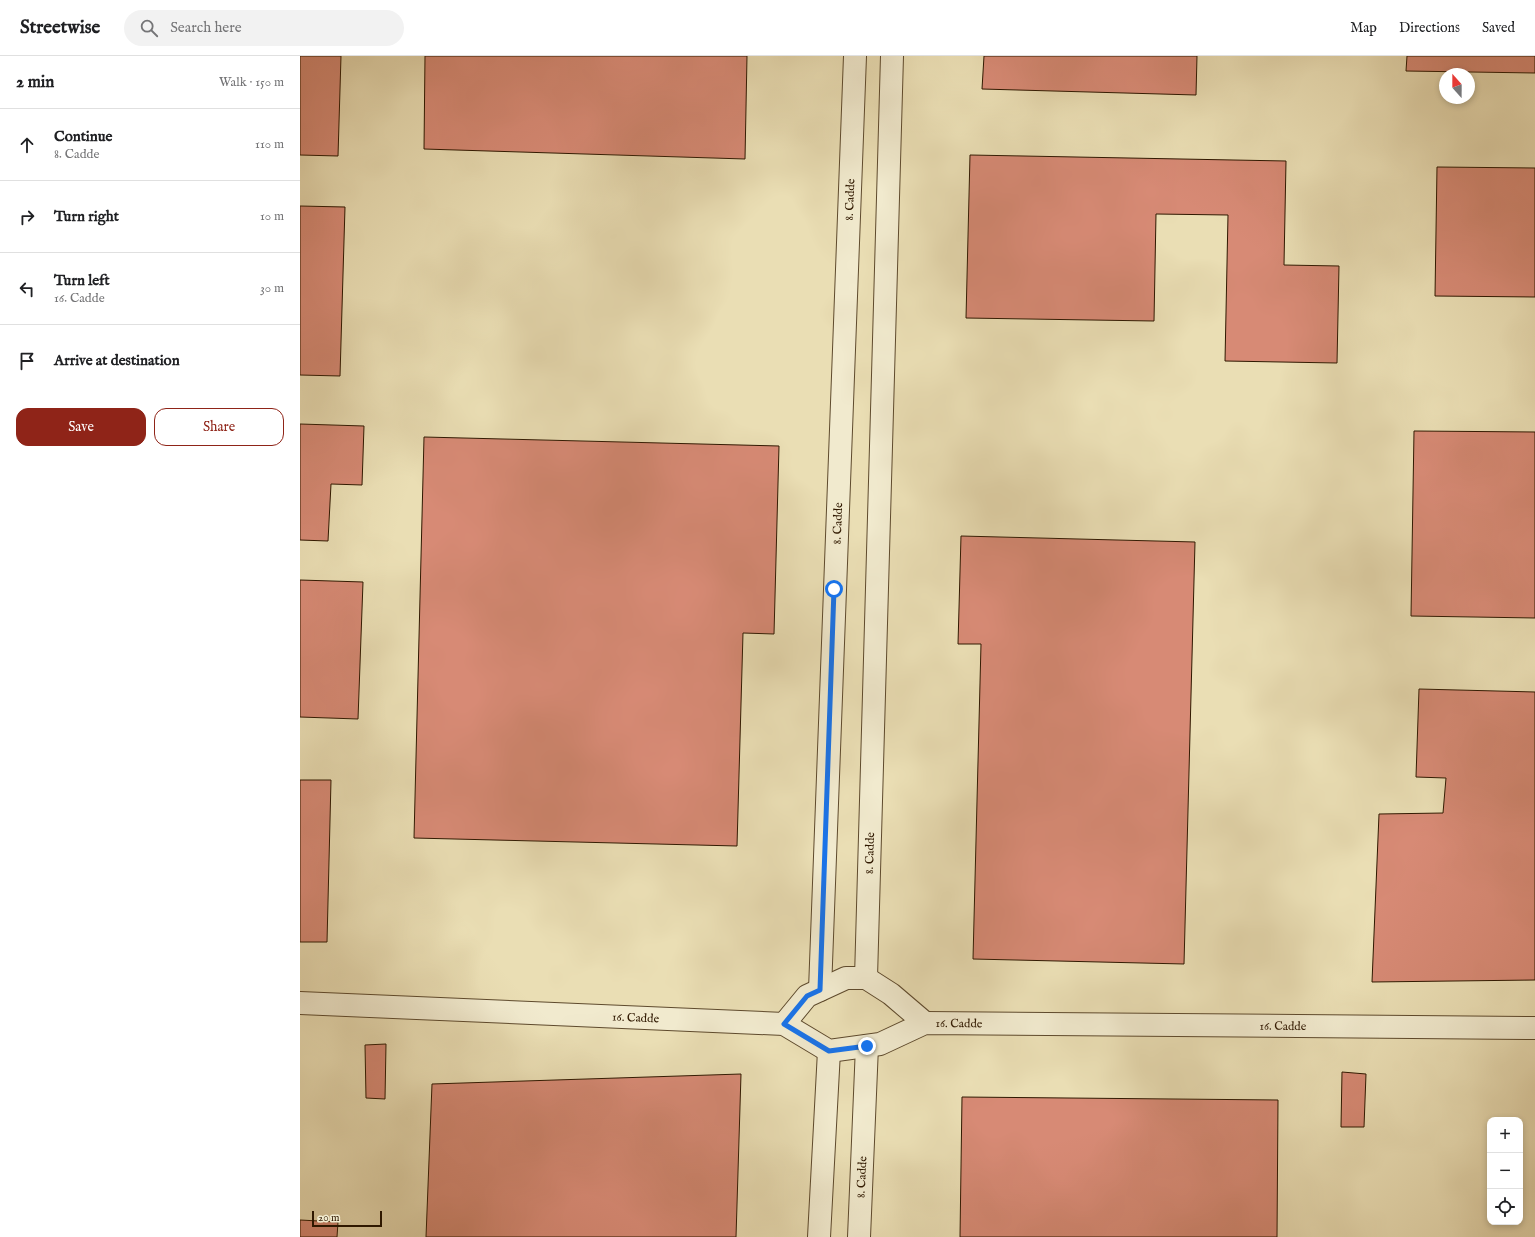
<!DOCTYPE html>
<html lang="en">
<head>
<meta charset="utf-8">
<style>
  body { margin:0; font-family:"IM FELL English",serif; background:#f2f2f2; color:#202124 }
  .controls { position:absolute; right:12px; bottom:12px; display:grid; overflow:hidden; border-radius:8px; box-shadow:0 2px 6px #0003 }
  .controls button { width:36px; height:36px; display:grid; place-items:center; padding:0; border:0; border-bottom:1px solid #e0e0e0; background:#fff; color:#202124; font:20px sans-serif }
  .compass { position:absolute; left:1139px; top:12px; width:36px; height:36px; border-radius:50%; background:#fff; box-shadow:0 2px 6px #0003; rotate:339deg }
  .scale { position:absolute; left:12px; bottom:10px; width:70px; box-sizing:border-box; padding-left:4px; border:2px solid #2f1800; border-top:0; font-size:11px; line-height:14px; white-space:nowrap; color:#2f1800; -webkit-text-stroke:3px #f1eace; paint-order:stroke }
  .stop { position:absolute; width:12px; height:12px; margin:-9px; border:3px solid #1a73e8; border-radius:50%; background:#fff }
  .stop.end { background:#1a73e8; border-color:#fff; box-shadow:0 1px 4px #0008 }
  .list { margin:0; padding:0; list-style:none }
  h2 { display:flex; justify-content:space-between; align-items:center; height:52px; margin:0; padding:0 16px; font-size:17px }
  h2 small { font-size:13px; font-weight:400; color:#757577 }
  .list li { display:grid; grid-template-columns:26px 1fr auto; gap:12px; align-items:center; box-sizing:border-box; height:72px; padding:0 16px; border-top:1px solid #e0e0e0 }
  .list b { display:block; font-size:15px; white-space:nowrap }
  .list p { margin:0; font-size:13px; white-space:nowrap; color:#757577 }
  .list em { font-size:13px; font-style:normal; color:#757577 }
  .actions { display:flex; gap:8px; padding:12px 16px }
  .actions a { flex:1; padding:9px 0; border:1px solid #8f2418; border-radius:12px; text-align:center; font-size:14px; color:#8f2418 }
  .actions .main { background:#8f2418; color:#fff }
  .icon { flex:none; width:22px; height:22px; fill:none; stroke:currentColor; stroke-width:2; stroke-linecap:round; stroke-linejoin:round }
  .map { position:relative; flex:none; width:1235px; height:1181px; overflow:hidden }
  header { display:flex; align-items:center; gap:24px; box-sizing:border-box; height:56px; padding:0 20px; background:#fff; border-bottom:1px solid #e0e0e0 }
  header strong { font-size:19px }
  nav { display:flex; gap:22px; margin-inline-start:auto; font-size:14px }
  .search { width:280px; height:36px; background:#f2f2f2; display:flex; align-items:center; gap:10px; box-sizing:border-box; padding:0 14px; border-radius:22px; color:#757577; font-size:15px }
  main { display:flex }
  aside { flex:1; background:#fff }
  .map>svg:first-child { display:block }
  .building { fill:#d78a75; stroke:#2f1800 }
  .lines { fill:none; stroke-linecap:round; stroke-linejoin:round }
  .minor-casing { stroke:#5e4a2d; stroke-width:24 }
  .tertiary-casing { stroke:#5e4a2d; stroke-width:24 }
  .minor { stroke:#f1eace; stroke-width:22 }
  .tertiary { stroke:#f1eace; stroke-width:22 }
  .route { stroke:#1a73e8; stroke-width:5 }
  .labels { text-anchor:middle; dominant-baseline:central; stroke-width:3; stroke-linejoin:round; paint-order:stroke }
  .street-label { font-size:12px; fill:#2f1800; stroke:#f1eace }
</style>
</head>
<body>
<header>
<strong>Streetwise</strong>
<div class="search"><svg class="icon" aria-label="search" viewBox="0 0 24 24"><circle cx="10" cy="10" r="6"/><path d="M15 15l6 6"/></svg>Search here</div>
<nav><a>Map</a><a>Directions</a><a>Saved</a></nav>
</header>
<main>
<aside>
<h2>2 min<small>Walk · 150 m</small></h2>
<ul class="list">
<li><svg class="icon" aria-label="ahead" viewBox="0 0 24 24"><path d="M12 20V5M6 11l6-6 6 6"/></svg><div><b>Continue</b><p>8. Cadde</p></div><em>110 m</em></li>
<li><svg class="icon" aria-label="right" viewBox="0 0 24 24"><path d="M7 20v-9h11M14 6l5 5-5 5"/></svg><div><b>Turn right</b></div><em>10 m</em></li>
<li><svg class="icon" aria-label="left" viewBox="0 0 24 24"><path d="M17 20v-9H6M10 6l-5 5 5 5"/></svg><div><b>Turn left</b><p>16. Cadde</p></div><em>30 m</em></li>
<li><svg class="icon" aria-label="arrive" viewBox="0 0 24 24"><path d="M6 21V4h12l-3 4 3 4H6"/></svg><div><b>Arrive at destination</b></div></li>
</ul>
<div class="actions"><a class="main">Save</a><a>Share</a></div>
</aside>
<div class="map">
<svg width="1235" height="1181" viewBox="0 0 1235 1181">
  <rect width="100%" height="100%" fill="#eadeb4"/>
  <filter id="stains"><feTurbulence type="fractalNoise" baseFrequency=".005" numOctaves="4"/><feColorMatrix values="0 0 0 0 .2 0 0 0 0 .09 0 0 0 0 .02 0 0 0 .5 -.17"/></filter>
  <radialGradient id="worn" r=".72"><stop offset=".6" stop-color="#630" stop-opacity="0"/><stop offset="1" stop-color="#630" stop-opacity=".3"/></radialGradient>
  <path class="building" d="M 0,0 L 41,0 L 38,100 L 0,99 Z
    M 125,0 L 447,0 L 445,103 L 124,93 Z
    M 684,0 L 897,0 L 896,39 L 682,33 Z
    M 1107,0 L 1235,0 L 1235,17 L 1106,15 Z
    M 670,99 L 986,105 L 984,209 L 1039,210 L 1037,307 L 925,305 L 928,159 L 856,158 L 854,265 L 666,262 Z
    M 1137,111 L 1235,112 L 1235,241 L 1135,240 Z
    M 0,150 L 45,151 L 40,320 L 0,319 Z
    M 0,368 L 64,370 L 62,429 L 31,428 L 28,485 L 0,484 Z
    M 1114,375 L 1235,376 L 1235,562 L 1111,560 Z
    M 124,381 L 479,390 L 474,578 L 443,577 L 437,790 L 114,782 Z
    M 661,480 L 895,486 L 884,908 L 673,903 L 681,588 L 658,588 Z
    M 0,524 L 63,526 L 58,663 L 0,661 Z
    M 1119,633 L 1235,636 L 1235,924 L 1072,926 L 1079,758 L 1143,757 L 1146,722 L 1116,721 Z
    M 0,724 L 31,724 L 27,886 L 0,886 Z
    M 86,988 L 85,1043 L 66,1042 L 65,989 Z
    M 1042,1016 L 1066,1018 L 1064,1071 L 1041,1071 Z
    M 441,1018 L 436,1181 L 126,1181 L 132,1028 Z
    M 662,1041 L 978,1044 L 977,1181 L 660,1181 Z
    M 0,1164 L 38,1166 L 37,1181 L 0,1181 Z"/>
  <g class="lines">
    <defs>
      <g id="minor">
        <path id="s1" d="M 0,947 L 484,968 L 529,995 L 580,988 L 625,967 L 1235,972"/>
        <path d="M 484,968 L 507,940 L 546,922 L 566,922 L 591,938 L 625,967"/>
      </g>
      <g id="tertiary">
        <path id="s2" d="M 566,922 L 592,0"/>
        <path id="s3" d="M 520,934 L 555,0"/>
        <path d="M 519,1181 L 529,995"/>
        <path id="s4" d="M 559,1181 L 567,990"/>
      </g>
    </defs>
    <use href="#minor" class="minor-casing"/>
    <use href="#tertiary" class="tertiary-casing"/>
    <use href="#minor" class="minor"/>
    <use href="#tertiary" class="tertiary"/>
  </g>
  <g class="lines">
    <path class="route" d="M 534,533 L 520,934 L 507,940 L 484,968 L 529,995 L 567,990"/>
  </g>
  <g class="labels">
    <g class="street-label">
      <text stroke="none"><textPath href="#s3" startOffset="791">8. Cadde</textPath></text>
      <text stroke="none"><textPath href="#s3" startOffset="467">8. Cadde</textPath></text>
      <text stroke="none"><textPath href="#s2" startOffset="125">8. Cadde</textPath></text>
      <text stroke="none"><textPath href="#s1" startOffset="336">16. Cadde</textPath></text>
      <text stroke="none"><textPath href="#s1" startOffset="672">16. Cadde</textPath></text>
      <text stroke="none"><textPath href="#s1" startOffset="996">16. Cadde</textPath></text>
      <text stroke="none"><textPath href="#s4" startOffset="60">8. Cadde</textPath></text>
    </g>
  </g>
  <rect width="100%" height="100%" filter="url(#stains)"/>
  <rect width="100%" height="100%" fill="url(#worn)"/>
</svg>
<div class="controls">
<button>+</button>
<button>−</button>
<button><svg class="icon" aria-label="locate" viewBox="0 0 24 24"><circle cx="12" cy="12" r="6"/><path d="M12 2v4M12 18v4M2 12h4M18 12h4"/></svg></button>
</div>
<svg class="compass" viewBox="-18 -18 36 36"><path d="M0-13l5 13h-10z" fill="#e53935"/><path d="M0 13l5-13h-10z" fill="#757577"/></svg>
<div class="scale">20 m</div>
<div class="stop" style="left:534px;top:533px"></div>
<div class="stop end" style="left:567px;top:990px"></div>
</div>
</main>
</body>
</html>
